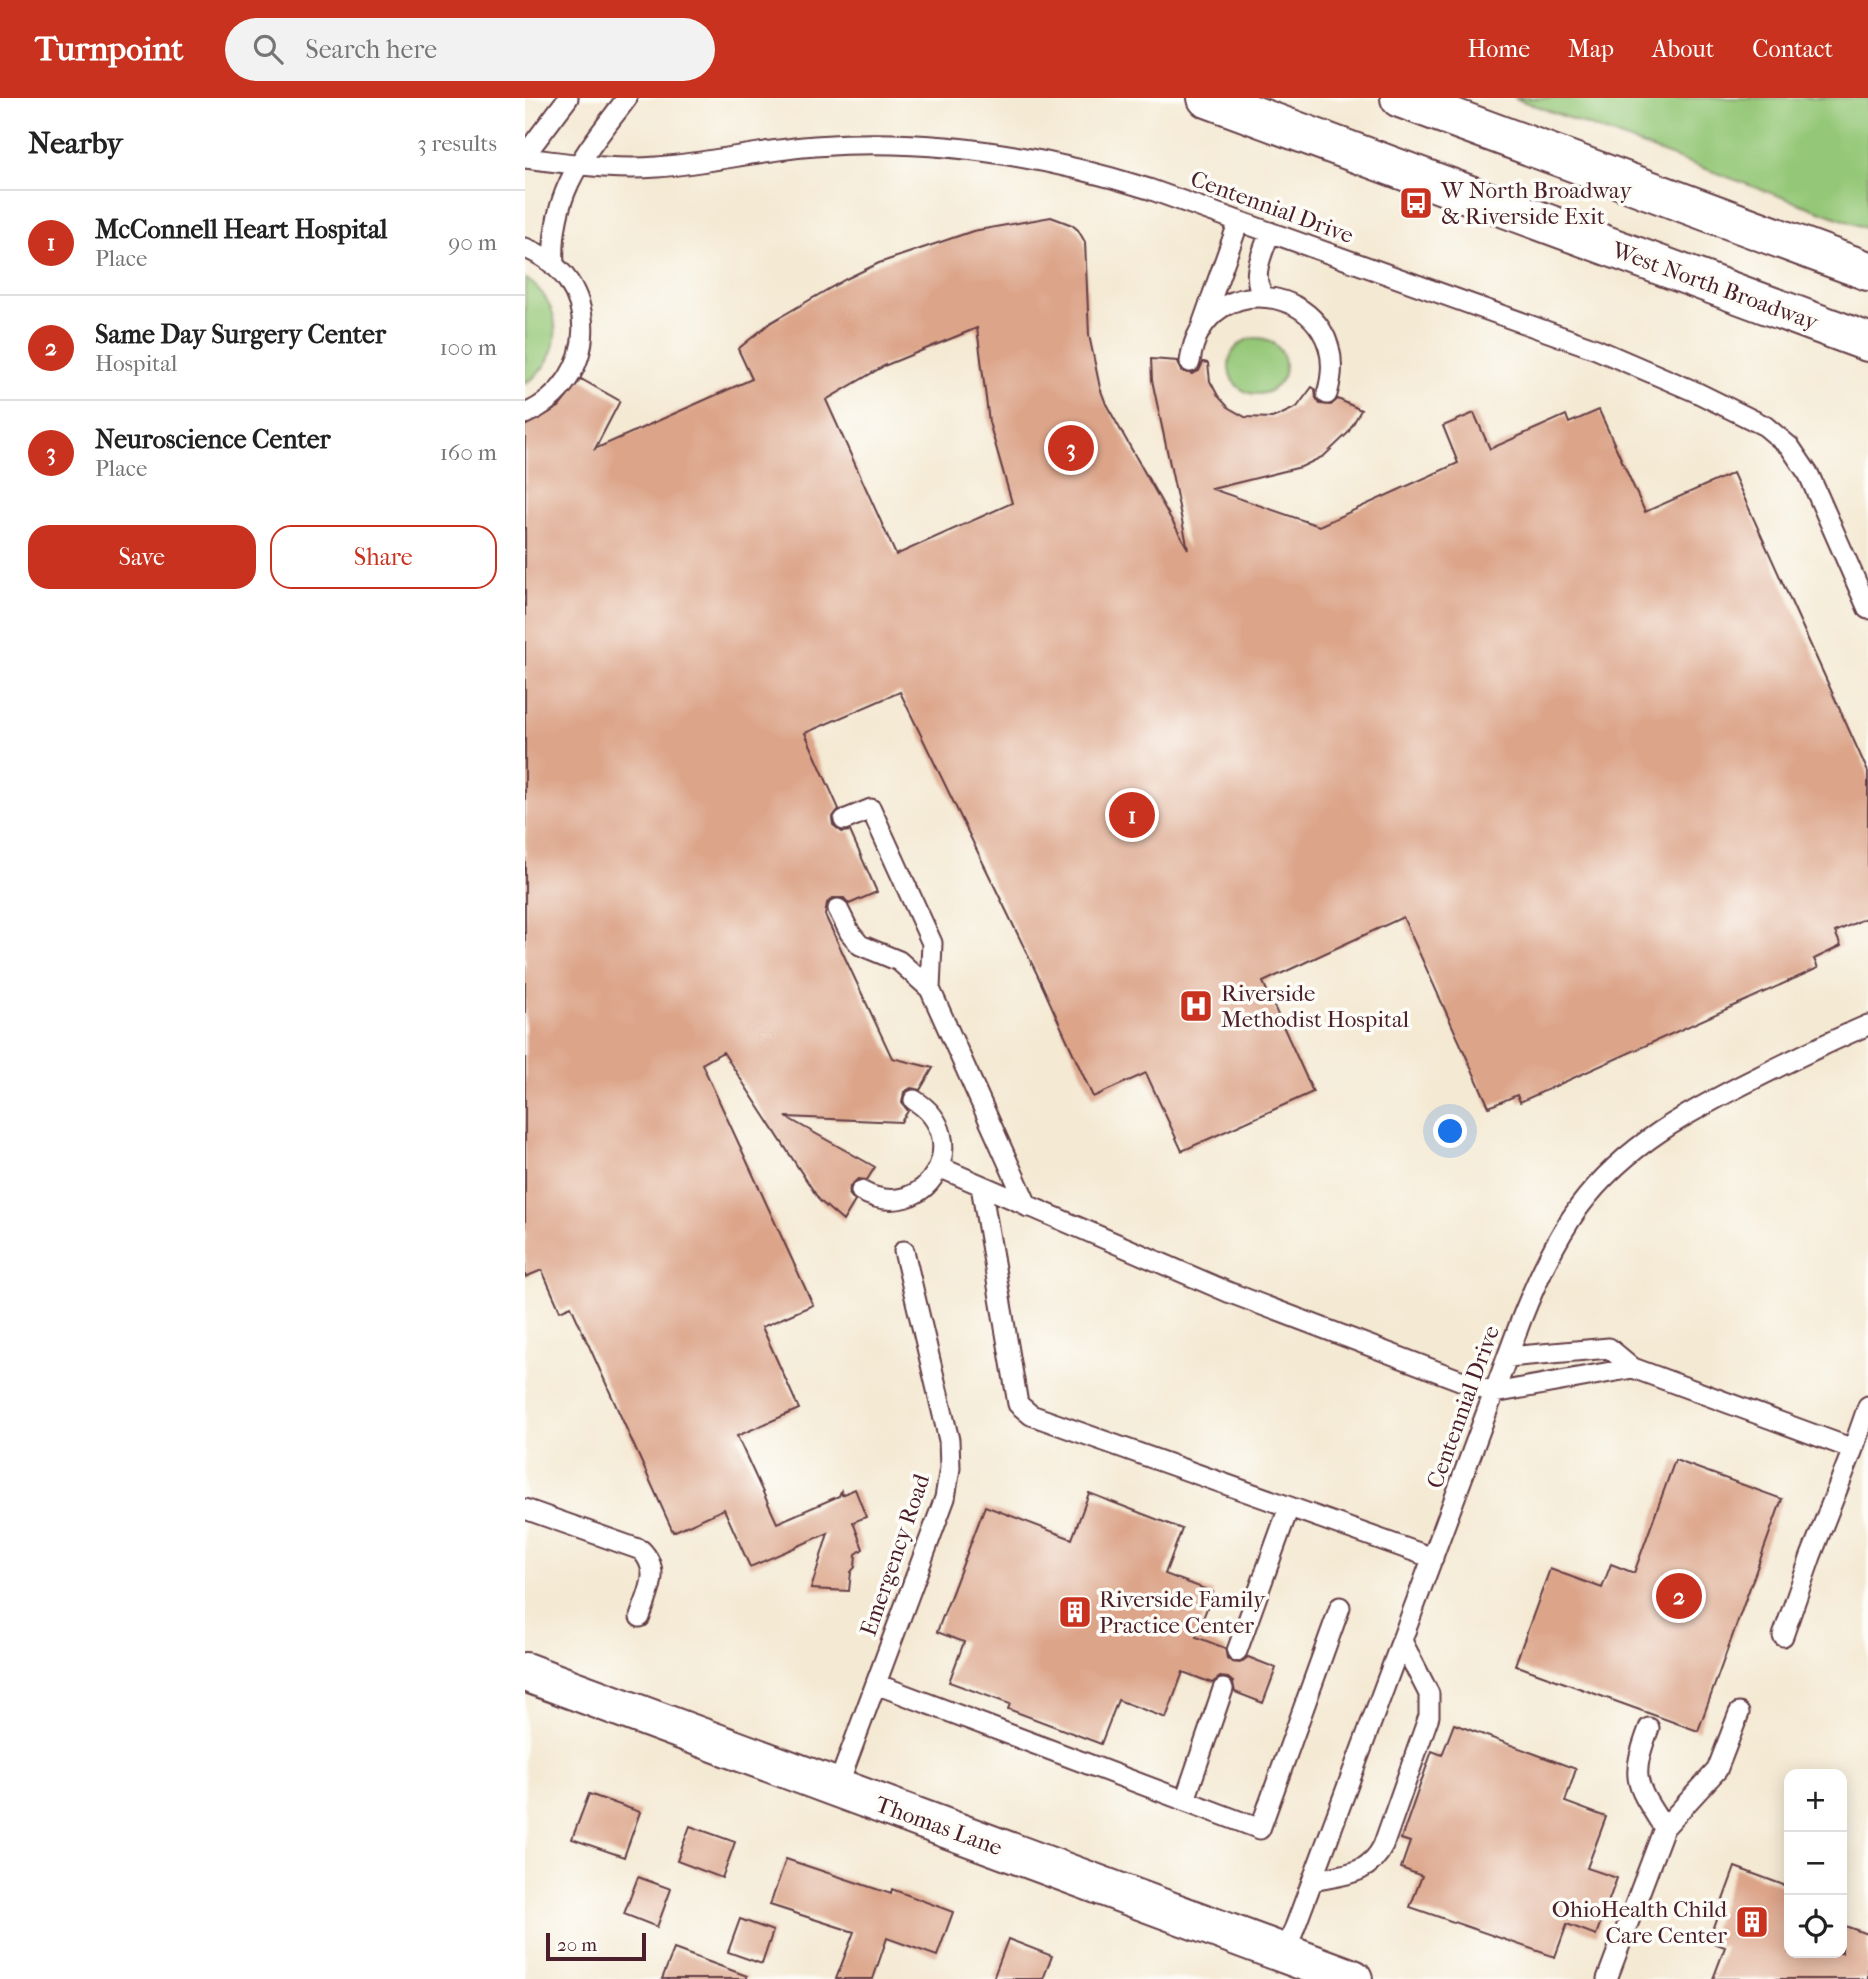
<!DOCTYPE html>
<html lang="en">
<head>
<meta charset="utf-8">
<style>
  body { margin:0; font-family:"IM FELL French Canon",serif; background:#f2f2f2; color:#222 }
  .controls { position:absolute; right:21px; bottom:21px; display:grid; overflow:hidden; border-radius:14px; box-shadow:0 4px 18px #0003 }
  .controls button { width:63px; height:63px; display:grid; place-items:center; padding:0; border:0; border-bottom:2px solid #e0e0e0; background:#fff; color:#222; font:35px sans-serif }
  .scale { position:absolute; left:21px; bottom:18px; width:100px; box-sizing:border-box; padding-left:7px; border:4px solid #4a1f2b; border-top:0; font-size:19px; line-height:24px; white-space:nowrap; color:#4a1f2b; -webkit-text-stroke:5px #fdfcf7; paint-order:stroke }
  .you { position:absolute; left:926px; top:1034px; width:24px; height:24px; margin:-18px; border:5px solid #fff; border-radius:50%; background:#1a73e8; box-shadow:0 0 0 10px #1a73e833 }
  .badge { display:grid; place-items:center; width:46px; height:46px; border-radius:50%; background:#c8321e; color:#fff; font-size:23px; font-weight:700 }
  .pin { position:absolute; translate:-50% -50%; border:4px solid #fff; box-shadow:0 2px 7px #0006 }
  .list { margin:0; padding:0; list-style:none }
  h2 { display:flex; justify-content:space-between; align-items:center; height:91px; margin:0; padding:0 28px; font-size:30px }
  h2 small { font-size:23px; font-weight:400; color:#767676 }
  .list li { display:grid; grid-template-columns:46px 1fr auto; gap:21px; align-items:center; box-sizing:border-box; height:105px; padding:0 28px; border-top:2px solid #e0e0e0 }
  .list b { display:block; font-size:26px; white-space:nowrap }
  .list p { margin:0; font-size:23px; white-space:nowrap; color:#767676 }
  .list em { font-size:23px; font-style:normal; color:#767676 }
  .actions { display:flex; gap:14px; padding:21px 28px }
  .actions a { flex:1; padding:16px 0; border:2px solid #c8321e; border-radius:21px; text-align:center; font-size:24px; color:#c8321e }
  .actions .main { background:#c8321e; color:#fff }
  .icon { flex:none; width:38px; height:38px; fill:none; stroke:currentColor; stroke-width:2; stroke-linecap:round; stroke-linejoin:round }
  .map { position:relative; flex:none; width:1343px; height:1881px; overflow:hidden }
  header { display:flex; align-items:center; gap:42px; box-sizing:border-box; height:98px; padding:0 35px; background:#c8321e; color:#fff }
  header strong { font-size:33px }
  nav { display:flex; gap:38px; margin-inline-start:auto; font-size:24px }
  .search { width:490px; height:63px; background:#f2f2f2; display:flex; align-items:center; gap:18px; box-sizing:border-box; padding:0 24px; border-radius:38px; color:#767676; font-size:26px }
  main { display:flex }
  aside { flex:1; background:#fff }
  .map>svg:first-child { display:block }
  .green { fill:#94c777; stroke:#6f7351; stroke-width:2 }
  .building { fill:#dca489; fill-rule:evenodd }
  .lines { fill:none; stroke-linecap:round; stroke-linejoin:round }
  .lane-casing { stroke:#643d44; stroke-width:23 }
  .street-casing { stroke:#643d44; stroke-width:42 }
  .secondary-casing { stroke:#643d44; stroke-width:42 }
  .lane { stroke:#fff; stroke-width:19 }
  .street { stroke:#fff; stroke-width:38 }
  .secondary { stroke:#fff; stroke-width:38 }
  .labels { text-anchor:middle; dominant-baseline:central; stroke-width:7; stroke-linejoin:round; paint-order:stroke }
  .poi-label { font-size:23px; fill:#4a1f2b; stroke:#fdfcf7; text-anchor:start }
  .street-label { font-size:23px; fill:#4a1f2b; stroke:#fdfcf7 }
</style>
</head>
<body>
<header>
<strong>Turnpoint</strong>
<div class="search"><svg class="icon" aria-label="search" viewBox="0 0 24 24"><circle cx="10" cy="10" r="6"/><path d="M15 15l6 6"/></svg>Search here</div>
<nav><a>Home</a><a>Map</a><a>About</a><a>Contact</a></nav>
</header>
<main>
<aside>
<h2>Nearby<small>3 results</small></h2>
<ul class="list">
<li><span class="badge">1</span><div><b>McConnell Heart Hospital</b><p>Place</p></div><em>90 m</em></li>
<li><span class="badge">2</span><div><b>Same Day Surgery Center</b><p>Hospital</p></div><em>100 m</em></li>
<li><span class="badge">3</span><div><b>Neuroscience Center</b><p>Place</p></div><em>160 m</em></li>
</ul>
<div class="actions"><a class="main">Save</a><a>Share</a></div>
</aside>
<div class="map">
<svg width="1343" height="1881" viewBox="0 0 1343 1881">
  <rect width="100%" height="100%" fill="#fdfcf7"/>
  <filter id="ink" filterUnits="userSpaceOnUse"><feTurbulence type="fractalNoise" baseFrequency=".0143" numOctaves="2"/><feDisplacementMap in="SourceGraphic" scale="14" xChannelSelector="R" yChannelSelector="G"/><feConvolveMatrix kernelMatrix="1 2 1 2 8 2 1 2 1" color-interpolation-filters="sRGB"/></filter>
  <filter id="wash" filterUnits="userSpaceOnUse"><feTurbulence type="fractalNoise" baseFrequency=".00686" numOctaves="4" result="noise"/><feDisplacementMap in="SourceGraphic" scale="28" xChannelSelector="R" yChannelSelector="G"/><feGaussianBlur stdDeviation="1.57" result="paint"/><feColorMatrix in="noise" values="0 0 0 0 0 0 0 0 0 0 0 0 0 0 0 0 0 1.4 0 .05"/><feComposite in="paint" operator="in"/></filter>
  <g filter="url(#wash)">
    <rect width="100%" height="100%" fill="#f4e9d3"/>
    <path class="green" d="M 989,0 L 1343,0 L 1343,131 Z
      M 0,180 C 40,205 41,260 0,286 Z
      M704 268a28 28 0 1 1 56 0a28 28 0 1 1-56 0Z"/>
    <g id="blocks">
      <path class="building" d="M 526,119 L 547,127 L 553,132 L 560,144 L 564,237 L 575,290 L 581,306 L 663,451 L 627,282 L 626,261 L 653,263 L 656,273 L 667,276 L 674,273 L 678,264 L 683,265 L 685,283 L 693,298 L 704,310 L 720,319 L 747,320 L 757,316 L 772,309 L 787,289 L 790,291 L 791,300 L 795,306 L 806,307 L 813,301 L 836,312 L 823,335 L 799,358 L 776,369 L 687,391 L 794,428 L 933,365 L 918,328 L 949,315 L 965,351 L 1041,317 L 1044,325 L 1074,312 L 1120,414 L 1208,375 L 1343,674 L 1343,819 L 1310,834 L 1316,848 L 1289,861 L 1293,870 L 995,1004 L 992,997 L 964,1009 L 878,819 L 738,884 L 788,994 L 657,1053 L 621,975 L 568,999 L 512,876 L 375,594 L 280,635 L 314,711 L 307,720 L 308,727 L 317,734 L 325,733 L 352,794 L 324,806 L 319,800 L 308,800 L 302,805 L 300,817 L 367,960 L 408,970 L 395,992 L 386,990 L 379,994 L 377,1005 L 383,1013 L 376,1024 L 261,1019 L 350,1069 L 342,1082 L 333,1081 L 325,1088 L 324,1096 L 330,1103 L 318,1123 L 295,1103 L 198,954 L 177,966 L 288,1207 L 237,1229 L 274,1311 L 212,1338 L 252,1425 L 314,1398 L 316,1393 L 317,1397 L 330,1391 L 341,1419 L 328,1424 L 338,1451 L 331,1456 L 330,1469 L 326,1474 L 324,1493 L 286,1491 L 303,1435 L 225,1469 L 199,1411 L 148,1434 L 46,1208 L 35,1213 L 17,1172 L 0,1179 L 0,328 L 34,309 L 56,281 L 95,303 L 70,351 L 227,281 L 213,251 L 245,225 L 321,181 L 354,165 L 448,133 ZM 452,230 L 464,324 L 487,405 L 371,457 L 301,302 L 359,268 Z
        M 1150,1362 L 1257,1401 L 1173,1633 L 990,1567 L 1025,1471 L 1077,1490 L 1086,1466 L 1109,1475 Z
        M 564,1395 L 657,1431 L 640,1476 L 688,1494 L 671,1539 L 700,1550 L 702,1560 L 707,1564 L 715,1565 L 723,1559 L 751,1570 L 738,1605 L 710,1594 L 708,1584 L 703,1580 L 695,1579 L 687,1585 L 658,1574 L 641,1620 L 593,1602 L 576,1646 L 483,1611 L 485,1606 L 424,1584 L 439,1544 L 412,1534 L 460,1408 L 547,1441 Z
        M 929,1626 L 1051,1671 L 1040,1704 L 1081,1719 L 1062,1770 L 1092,1780 L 1071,1837 L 1042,1826 L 1030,1859 L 885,1809 L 897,1778 L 876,1770 L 885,1744 L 876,1741 L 907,1653 L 917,1657 Z
        M 64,1696 L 115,1714 L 99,1759 L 47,1741 Z
        M 165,1728 L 210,1744 L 197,1780 L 152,1763 Z
        M 261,1761 L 366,1796 L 367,1791 L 428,1814 L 412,1858 L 362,1840 L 348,1881 L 311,1881 L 329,1834 L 245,1807 Z
        M 1210,1769 L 1264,1789 L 1264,1855 L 1317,1855 L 1317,1827 L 1343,1836 L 1343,1881 L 1188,1881 L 1200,1849 L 1183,1843 Z
        M 113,1779 L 146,1791 L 132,1829 L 99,1816 Z
        M 215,1821 L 248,1833 L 237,1866 L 203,1854 Z
        M 483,1841 L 527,1858 L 518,1881 L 468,1881 Z
        M 149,1851 L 222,1878 L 222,1881 L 137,1881 Z"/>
    </g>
  </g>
  <g filter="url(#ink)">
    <use href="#blocks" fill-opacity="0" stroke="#643d44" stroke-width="2"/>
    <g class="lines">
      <defs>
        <path id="lane" d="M 0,57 L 43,0
          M 0,60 C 43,65 88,73 132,69 C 185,65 237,52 290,48 C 403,39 517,57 624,91 L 1071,251 L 1171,294 L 1240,328 L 1265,349 L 1284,377 L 1343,511
          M 0,150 C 79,180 75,284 0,316
          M 29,168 C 25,92 60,56 102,0
          M 739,198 C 724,178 738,155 745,134
          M 678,224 L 714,123
          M 665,264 C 679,158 834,191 802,296
          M 319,722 L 346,711 L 407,845 L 405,891
          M 313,811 L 325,835 L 335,847 L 374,863 L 405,891 L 503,1109
          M 414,1069 L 703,1194 L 969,1295 L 1108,1270
          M 456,1088 L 493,1306 L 506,1317 L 908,1460
          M 336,1093 C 401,1129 452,1040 389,1002
          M 983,1259 L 1084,1250 L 1108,1270 L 1328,1351 L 1286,1458 L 1258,1538
          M 1328,1351 L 1343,1308
          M 0,1411 L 116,1452 C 137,1473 123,1495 115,1519
          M 712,1553 L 764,1409
          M 351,1586 L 735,1731 L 815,1509
          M 1124,1630 C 1105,1681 1110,1685 1139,1730
          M 312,1690 L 420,1400 L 425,1370 L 424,1342 L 379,1153
          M 660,1702 L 698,1591
          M 788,1783 C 818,1776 843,1778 858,1748 L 904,1618 L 904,1596 L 877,1543
          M 760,1856 L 996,1222 C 1012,1182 1029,1144 1054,1109 C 1101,1046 1165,1013 1233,979 C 1269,961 1306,943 1343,927
          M 1082,1881 L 1139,1730 L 1192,1672 L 1214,1615"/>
        <path id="street" d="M 0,1574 L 828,1881"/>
        <path id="secondary" d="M 682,0 L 1343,244
          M 875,0 L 1343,173"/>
      </defs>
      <use href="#lane" class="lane-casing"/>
      <use href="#street" class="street-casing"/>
      <use href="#secondary" class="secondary-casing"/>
      <use href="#lane" class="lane"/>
      <use href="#street" class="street"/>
      <use href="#secondary" class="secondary"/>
    </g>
  </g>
  <defs>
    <symbol id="bus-square" viewBox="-11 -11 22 22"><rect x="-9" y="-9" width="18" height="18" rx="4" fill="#c8321e" stroke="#fdfcf7"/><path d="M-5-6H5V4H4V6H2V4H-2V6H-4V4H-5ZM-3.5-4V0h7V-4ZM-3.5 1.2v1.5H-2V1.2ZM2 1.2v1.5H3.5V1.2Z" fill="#fff"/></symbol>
    <symbol id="hospital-square" viewBox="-11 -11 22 22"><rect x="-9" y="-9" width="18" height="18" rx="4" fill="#c8321e" stroke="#fdfcf7"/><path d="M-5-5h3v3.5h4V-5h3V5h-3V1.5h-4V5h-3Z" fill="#fff"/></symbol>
    <symbol id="building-square" viewBox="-11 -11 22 22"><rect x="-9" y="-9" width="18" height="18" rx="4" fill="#c8321e" stroke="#fdfcf7"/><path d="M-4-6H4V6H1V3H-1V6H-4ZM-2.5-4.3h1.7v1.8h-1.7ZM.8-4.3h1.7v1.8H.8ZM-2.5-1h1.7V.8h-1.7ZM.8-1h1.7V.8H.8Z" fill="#fff"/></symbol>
  </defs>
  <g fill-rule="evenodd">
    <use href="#bus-square" x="872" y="86" width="38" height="38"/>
    <use href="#hospital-square" x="652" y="889" width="38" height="38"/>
    <use href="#building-square" x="531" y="1495" width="38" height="38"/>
    <use href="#building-square" x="1208" y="1805" width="38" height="38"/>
  </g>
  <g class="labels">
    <g class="poi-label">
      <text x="916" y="92">W North Broadway<tspan x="916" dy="26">&amp; Riverside Exit</tspan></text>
      <text x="696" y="895">Riverside<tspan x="696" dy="26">Methodist Hospital</tspan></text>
      <text x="574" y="1501">Riverside Family<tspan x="574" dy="26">Practice Center</tspan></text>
      <text x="1202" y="1811" text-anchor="end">OhioHealth Child<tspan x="1202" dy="26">Care Center</tspan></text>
    </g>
    <g class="street-label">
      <text transform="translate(747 109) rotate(20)">Centennial Drive</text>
      <text transform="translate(1190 188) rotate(20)">West North Broadway</text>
      <text transform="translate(938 1309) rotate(-70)">Centennial Drive</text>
      <text transform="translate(370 1457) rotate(-71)">Emergency Road</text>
      <text transform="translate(414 1728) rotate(20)">Thomas Lane</text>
    </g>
  </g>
</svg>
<div class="controls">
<button>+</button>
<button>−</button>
<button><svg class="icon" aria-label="locate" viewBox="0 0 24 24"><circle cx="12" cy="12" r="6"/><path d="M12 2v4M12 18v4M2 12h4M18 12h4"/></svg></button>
</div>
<div class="scale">20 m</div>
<div class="you"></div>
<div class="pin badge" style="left:607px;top:717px">1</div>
<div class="pin badge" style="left:1154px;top:1498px">2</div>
<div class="pin badge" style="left:546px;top:350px">3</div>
</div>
</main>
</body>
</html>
